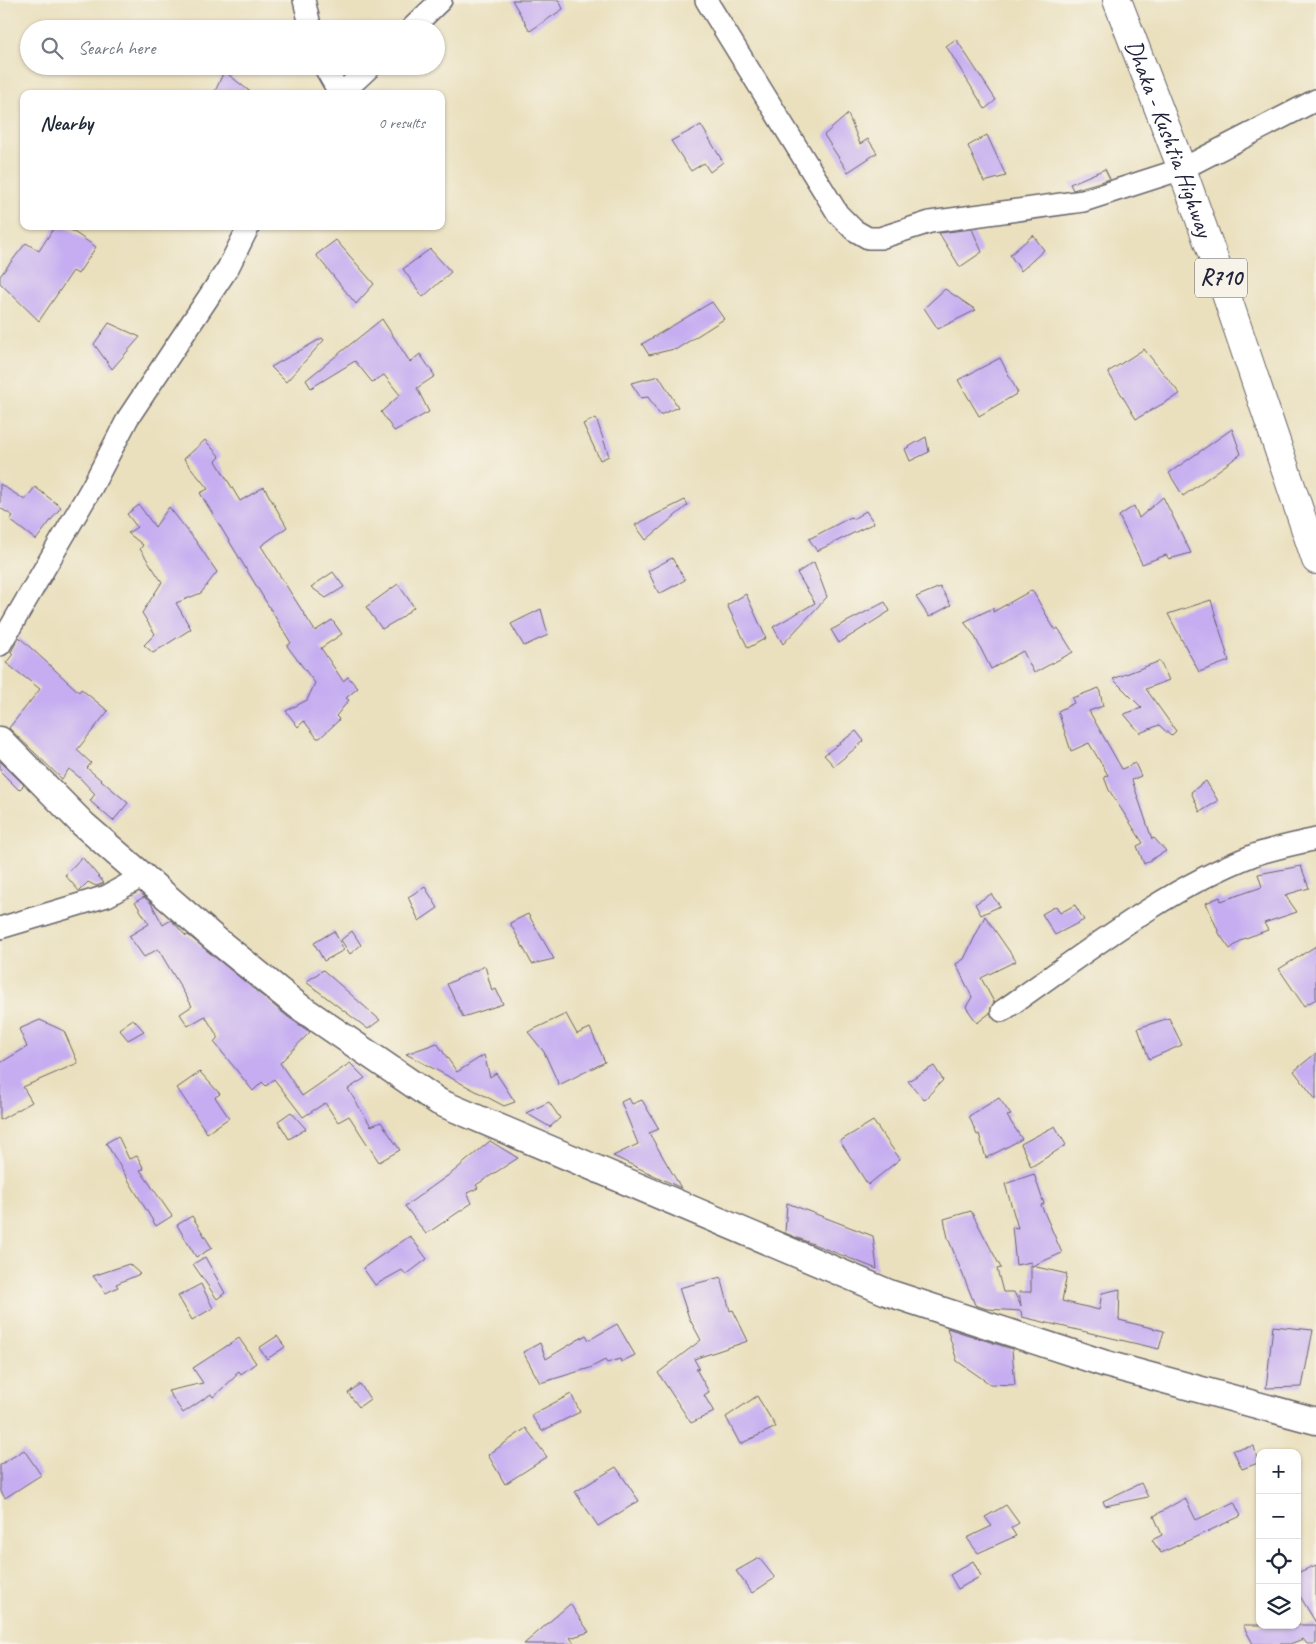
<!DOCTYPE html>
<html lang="en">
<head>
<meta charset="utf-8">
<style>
  body { margin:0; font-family:Caveat,sans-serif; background:#f6f6f7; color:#1f2937 }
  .controls { position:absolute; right:15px; bottom:15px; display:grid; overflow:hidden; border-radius:10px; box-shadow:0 1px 4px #0004 }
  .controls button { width:45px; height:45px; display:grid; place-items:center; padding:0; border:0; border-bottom:1px solid #e0e1e3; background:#fff; color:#1f2937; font:25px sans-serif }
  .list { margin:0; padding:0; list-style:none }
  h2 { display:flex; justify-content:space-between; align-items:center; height:65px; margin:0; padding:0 20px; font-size:21px }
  h2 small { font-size:16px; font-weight:400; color:#747a83 }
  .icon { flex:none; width:28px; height:28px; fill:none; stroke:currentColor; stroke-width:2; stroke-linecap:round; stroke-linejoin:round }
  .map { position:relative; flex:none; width:1316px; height:1644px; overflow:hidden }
  .search { position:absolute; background:#fff; box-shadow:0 1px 4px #0004; left:20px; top:20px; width:425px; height:55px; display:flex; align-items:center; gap:12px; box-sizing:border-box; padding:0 18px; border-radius:28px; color:#747a83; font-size:19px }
  .panel { position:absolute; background:#fff; box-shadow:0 1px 4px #0004; left:20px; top:90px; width:425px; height:140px; border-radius:10px }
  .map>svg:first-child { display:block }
  .building { fill:#c6adf1 }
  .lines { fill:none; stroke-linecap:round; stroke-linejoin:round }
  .minor-casing { stroke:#686469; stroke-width:24 }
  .tertiary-casing { stroke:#686469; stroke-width:29 }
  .primary-casing { stroke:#686469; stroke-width:30 }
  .minor { stroke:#fff; stroke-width:21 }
  .tertiary { stroke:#fff; stroke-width:26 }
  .primary { stroke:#fff; stroke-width:28 }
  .labels { text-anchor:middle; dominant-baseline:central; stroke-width:4; stroke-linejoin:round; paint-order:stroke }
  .shield { fill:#f7f3e8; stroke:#62616f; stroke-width:1 }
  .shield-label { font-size:22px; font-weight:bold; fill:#22223b }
  .street-label { font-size:24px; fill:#22223b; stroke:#f7f3e8 }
</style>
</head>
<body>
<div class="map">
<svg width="1316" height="1644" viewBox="0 0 1316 1644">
  <rect width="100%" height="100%" fill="#f7f3e8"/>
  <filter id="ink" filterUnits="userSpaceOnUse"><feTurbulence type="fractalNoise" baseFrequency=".02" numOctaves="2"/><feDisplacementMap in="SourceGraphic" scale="10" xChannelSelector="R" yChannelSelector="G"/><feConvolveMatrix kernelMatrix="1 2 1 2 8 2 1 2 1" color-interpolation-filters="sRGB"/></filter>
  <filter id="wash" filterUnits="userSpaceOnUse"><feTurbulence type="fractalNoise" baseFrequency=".0096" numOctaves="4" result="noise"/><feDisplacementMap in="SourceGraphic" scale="20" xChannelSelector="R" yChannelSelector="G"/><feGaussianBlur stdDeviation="1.12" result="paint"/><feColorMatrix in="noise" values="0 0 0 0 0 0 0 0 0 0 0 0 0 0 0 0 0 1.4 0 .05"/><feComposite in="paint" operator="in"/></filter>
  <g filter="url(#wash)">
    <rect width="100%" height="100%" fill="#eae0be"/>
    <g id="blocks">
      <path class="building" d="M 512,0 L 559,0 L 563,9 L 530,31 Z
        M 956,39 L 996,100 L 985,109 L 946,46 Z
        M 224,71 L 253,94 L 214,94 Z
        M 848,114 L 860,144 L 868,139 L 877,153 L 848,172 L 824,135 Z
        M 701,125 L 723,162 L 710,172 L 704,163 L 691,171 L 671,141 Z
        M 987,135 L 1006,176 L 984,182 L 968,146 Z
        M 1105,169 L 1110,179 L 1073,190 L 1070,184 Z
        M 55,226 L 65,226 L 96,247 L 78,274 L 73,271 L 39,321 L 0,283 L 0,276 L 26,243 L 39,251 Z
        M 972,229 L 982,252 L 960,267 L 939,233 Z
        M 1033,235 L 1044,250 L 1021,271 L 1010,255 Z
        M 336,240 L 374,284 L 356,304 L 316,255 Z
        M 430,249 L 451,272 L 423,297 L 403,269 Z
        M 945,289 L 976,310 L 938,329 L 924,308 Z
        M 712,302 L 724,319 L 675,350 L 674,349 L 649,355 L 642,344 Z
        M 382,319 L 410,362 L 420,354 L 435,376 L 417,388 L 429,412 L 394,431 L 381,412 L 400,395 L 384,375 L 372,382 L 355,361 L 311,388 L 306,380 Z
        M 109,323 L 140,337 L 112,369 L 94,344 Z
        M 322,338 L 324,340 L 286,382 L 271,367 Z
        M 1144,349 L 1180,394 L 1136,419 L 1108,372 Z
        M 1000,358 L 1018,393 L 979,416 L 958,380 Z
        M 659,376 L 678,407 L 660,415 L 648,397 L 641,398 L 631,383 Z
        M 596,418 L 609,456 L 600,460 L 583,424 Z
        M 1232,429 L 1241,454 L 1183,496 L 1169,473 Z
        M 926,437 L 929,452 L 910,461 L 905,449 Z
        M 205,440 L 220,457 L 216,461 L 240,501 L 264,487 L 287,527 L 261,546 L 315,631 L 332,620 L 342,634 L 321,648 L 343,681 L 348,677 L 358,688 L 346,698 L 349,700 L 336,716 L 339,719 L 338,721 L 320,738 L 317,738 L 304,721 L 298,727 L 286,711 L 307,700 L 315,683 L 287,646 L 291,643 L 200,493 L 208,489 L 184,459 Z
        M 0,484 L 25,500 L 35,487 L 61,507 L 36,540 L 10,520 L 13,516 L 0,508 Z
        M 1163,497 L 1191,553 L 1169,559 L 1166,555 L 1142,564 L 1119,516 L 1134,506 L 1139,518 Z
        M 685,500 L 688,505 L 646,540 L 635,525 Z
        M 139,505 L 155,527 L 169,507 L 195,540 L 217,572 L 201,593 L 176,603 L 191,629 L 153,653 L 144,645 L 155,634 L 142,613 L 162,582 L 140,549 L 143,545 L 128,533 L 137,527 L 127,514 Z
        M 866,511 L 874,523 L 817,551 L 809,539 L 851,517 L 853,519 Z
        M 672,558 L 685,580 L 659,594 L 648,571 Z
        M 814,562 L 827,597 L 783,644 L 773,627 L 815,603 L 797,573 Z
        M 333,572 L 344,587 L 326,598 L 311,587 Z
        M 398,584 L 414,607 L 401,618 L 382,629 L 366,607 Z
        M 940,587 L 951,605 L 929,617 L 916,597 Z
        M 1032,590 L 1055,630 L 1058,628 L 1073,652 L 1034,673 L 1023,651 L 991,669 L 974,635 L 964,622 L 993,608 L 993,612 Z
        M 746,594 L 766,638 L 748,648 L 727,605 Z
        M 1211,600 L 1229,661 L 1199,672 L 1168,614 Z
        M 885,602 L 890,611 L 839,643 L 831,630 Z
        M 541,609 L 548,635 L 524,646 L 511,624 Z
        M 19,637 L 79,692 L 81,689 L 108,711 L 77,750 L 91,763 L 87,768 L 128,803 L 113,821 L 90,801 L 95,794 L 79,777 L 69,769 L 62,779 L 9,728 L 40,689 L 6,663 L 13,654 L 11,652 Z
        M 1160,661 L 1169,680 L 1146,689 L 1176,731 L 1171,736 L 1159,725 L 1140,733 L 1124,714 L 1142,708 L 1113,679 Z
        M 1099,688 L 1103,706 L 1089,711 L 1122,769 L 1135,763 L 1141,776 L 1132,780 L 1152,839 L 1154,838 L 1166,851 L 1144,864 L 1137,846 L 1143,843 L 1109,790 L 1104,777 L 1108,775 L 1089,743 L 1071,751 L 1058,711 L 1074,703 L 1072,698 Z
        M 856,731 L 864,741 L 834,766 L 824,755 Z
        M 0,761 L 24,785 L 19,790 L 0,771 Z
        M 1206,781 L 1218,801 L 1200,812 L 1191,792 Z
        M 82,857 L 104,883 L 96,886 L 88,882 L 79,891 L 65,875 Z
        M 1301,866 L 1309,888 L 1285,895 L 1297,912 L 1264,923 L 1268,930 L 1243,939 L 1230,949 L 1220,935 L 1206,903 L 1220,897 L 1221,901 L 1262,887 L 1258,874 Z
        M 425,887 L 438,908 L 419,921 L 408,897 Z
        M 991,894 L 1000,906 L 981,915 L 975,904 Z
        M 144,897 L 151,903 L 163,925 L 171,920 L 186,936 L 188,935 L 288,1017 L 310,1032 L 280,1063 L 302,1096 L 350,1063 L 365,1078 L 348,1089 L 371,1126 L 381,1122 L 400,1150 L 379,1162 L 349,1116 L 338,1122 L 325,1103 L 303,1117 L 274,1079 L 266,1086 L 262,1082 L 253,1091 L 214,1042 L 218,1037 L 205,1016 L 188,1026 L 180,1014 L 192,1006 L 158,949 L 144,957 L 129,936 L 149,924 L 135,902 Z
        M 1075,905 L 1084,920 L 1055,935 L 1042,914 L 1056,906 L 1060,913 Z
        M 528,914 L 554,959 L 532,964 L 510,923 Z
        M 985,916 L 1016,961 L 981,978 L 994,1002 L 990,1013 L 977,1023 L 966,1007 L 972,997 L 956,964 L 964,959 Z
        M 334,931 L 344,950 L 324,961 L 314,943 Z
        M 352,931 L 361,945 L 350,954 L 341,940 Z
        M 1316,946 L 1316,999 L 1304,1006 L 1279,969 Z
        M 485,966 L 492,991 L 496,989 L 503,1004 L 463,1017 L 447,984 Z
        M 323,970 L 380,1020 L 368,1029 L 306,982 Z
        M 566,1014 L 577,1034 L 590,1028 L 605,1062 L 559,1085 L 544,1052 L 528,1032 Z
        M 1169,1018 L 1182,1045 L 1149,1059 L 1138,1028 Z
        M 133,1019 L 144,1031 L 128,1040 L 119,1029 Z
        M 40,1020 L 64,1031 L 78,1063 L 23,1087 L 32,1102 L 0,1120 L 0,1063 L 27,1047 L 19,1029 Z
        M 437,1043 L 457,1072 L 484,1055 L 490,1077 L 496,1073 L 515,1102 L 504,1106 L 406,1054 Z
        M 1316,1053 L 1316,1100 L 1294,1071 Z
        M 934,1066 L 943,1080 L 924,1100 L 908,1081 Z
        M 200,1072 L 220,1094 L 215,1097 L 229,1118 L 207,1133 L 177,1088 Z
        M 629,1098 L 632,1104 L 642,1100 L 659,1129 L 649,1133 L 681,1188 L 613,1156 L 638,1144 L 621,1102 Z
        M 999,1098 L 1011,1115 L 1007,1116 L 1022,1139 L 986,1158 L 979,1134 L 977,1135 L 969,1116 Z
        M 549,1102 L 560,1118 L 550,1127 L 526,1113 Z
        M 291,1112 L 306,1129 L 289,1139 L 278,1121 Z
        M 873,1121 L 900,1159 L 868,1185 L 840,1141 Z
        M 1055,1126 L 1066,1145 L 1031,1167 L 1021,1144 Z
        M 118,1136 L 129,1159 L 137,1156 L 144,1169 L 140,1170 L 172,1216 L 156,1226 L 106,1143 Z
        M 490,1141 L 518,1158 L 476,1185 L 478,1188 L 467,1193 L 472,1203 L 426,1234 L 405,1206 L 453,1172 Z
        M 1034,1174 L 1044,1204 L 1041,1205 L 1062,1253 L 1032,1266 L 1067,1274 L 1062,1301 L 1099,1310 L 1102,1293 L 1120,1289 L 1119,1320 L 1164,1331 L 1159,1349 L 1022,1317 L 1021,1311 L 987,1309 L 975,1305 L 948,1238 L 944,1219 L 971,1211 L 1001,1268 L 997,1269 L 1003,1292 L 1014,1292 L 1021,1306 L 1019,1292 L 1031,1292 L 1031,1262 L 1016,1265 L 1012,1227 L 1018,1228 L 1005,1184 Z
        M 787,1203 L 873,1236 L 877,1269 L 785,1233 Z
        M 192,1216 L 212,1248 L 196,1257 L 177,1225 Z
        M 410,1236 L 427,1259 L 406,1275 L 402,1270 L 375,1285 L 363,1268 Z
        M 205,1257 L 225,1293 L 217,1299 L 193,1264 Z
        M 129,1264 L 140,1274 L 116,1284 L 118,1287 L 106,1293 L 93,1276 Z
        M 721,1277 L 730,1311 L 733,1310 L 748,1341 L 694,1359 L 699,1368 L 696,1369 L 709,1392 L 704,1395 L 714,1412 L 691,1423 L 658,1373 L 701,1340 L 689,1318 L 679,1288 Z
        M 201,1284 L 213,1308 L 192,1320 L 178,1296 Z
        M 617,1324 L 635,1355 L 621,1362 L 620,1359 L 607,1363 L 605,1360 L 590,1368 L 540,1383 L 523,1352 L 540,1343 L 546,1359 L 586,1335 L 589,1340 Z
        M 1273,1326 L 1313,1330 L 1302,1387 L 1266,1388 Z
        M 947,1328 L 1012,1349 L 1015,1385 L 990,1384 L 957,1361 Z
        M 277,1336 L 285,1347 L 267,1359 L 259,1348 Z
        M 239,1338 L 256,1363 L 241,1374 L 239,1371 L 235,1374 L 237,1375 L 213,1397 L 211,1394 L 183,1413 L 168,1391 L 203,1383 L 193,1368 Z
        M 360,1384 L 370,1399 L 359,1407 L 348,1393 Z
        M 571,1394 L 580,1412 L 542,1431 L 531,1415 Z
        M 757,1396 L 776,1427 L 740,1444 L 726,1417 Z
        M 526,1428 L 547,1457 L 505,1484 L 488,1455 Z
        M 1254,1446 L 1258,1463 L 1242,1469 L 1233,1450 Z
        M 24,1450 L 41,1475 L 5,1498 L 0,1490 L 0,1465 Z
        M 616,1467 L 639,1501 L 598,1526 L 575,1492 Z
        M 1141,1483 L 1148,1497 L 1105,1506 L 1103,1501 Z
        M 1185,1498 L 1196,1520 L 1234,1502 L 1241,1516 L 1161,1553 L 1152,1540 L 1162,1535 L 1154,1516 Z
        M 1006,1505 L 1019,1523 L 1011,1528 L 1016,1536 L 978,1553 L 967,1538 L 992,1526 L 985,1517 Z
        M 759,1558 L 775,1578 L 752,1593 L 736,1571 Z
        M 973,1561 L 981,1576 L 958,1589 L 950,1575 Z
        M 1316,1565 L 1316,1623 L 1297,1591 L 1297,1573 Z
        M 570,1604 L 589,1632 L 570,1638 L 575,1644 L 524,1644 Z
        M 1243,1625 L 1316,1625 L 1316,1644 L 1307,1644 L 1303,1639 L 1290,1644 L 1253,1644 Z"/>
    </g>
  </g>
  <g filter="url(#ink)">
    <use href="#blocks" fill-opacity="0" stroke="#686469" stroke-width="1"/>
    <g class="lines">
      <defs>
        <path id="minor" d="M 304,0 L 311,29
          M 706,0 L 838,214 L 854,230 L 868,238 L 880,238 L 930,222 L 1083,201 L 1182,169 L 1316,100
          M 411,29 L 441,0
          M 324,66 L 340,94
          M 341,94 L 371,66
          M 0,645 L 92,487 L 128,418 L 228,268 L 249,226
          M 0,928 L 107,896 L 143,876
          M 1002,1011 C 1080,957 1165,889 1254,855 C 1274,848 1295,844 1316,839"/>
        <path id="tertiary" d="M 0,740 L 83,824 L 214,938 L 297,1005 L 439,1102 L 889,1293 L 1106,1364 L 1316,1421"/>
        <g id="primary">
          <path id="s1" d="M 1117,0 L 1182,169 L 1220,276 L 1316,560"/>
        </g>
      </defs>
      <use href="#minor" class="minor-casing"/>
      <use href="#tertiary" class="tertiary-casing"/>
      <use href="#primary" class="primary-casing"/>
      <use href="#minor" class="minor"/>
      <use href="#tertiary" class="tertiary"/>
      <use href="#primary" class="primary"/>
    </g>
  </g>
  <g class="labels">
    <rect class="shield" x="1195" y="258.5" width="52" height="39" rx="4"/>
    <g class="shield-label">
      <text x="1221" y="278">R710</text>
    </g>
    <g class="street-label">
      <text stroke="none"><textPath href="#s1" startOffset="148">Dhaka - Kushtia Highway</textPath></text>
    </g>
  </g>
</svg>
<div class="controls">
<button>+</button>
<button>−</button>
<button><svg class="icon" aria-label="locate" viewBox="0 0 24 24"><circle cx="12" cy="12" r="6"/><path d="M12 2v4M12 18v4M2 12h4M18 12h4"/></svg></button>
<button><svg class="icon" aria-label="layers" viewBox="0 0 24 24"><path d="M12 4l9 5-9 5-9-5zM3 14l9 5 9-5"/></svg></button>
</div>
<div class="search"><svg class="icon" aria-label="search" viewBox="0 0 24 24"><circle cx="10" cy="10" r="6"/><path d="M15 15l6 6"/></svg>Search here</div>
<section class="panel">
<h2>Nearby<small>0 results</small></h2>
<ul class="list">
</ul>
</section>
</div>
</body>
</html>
